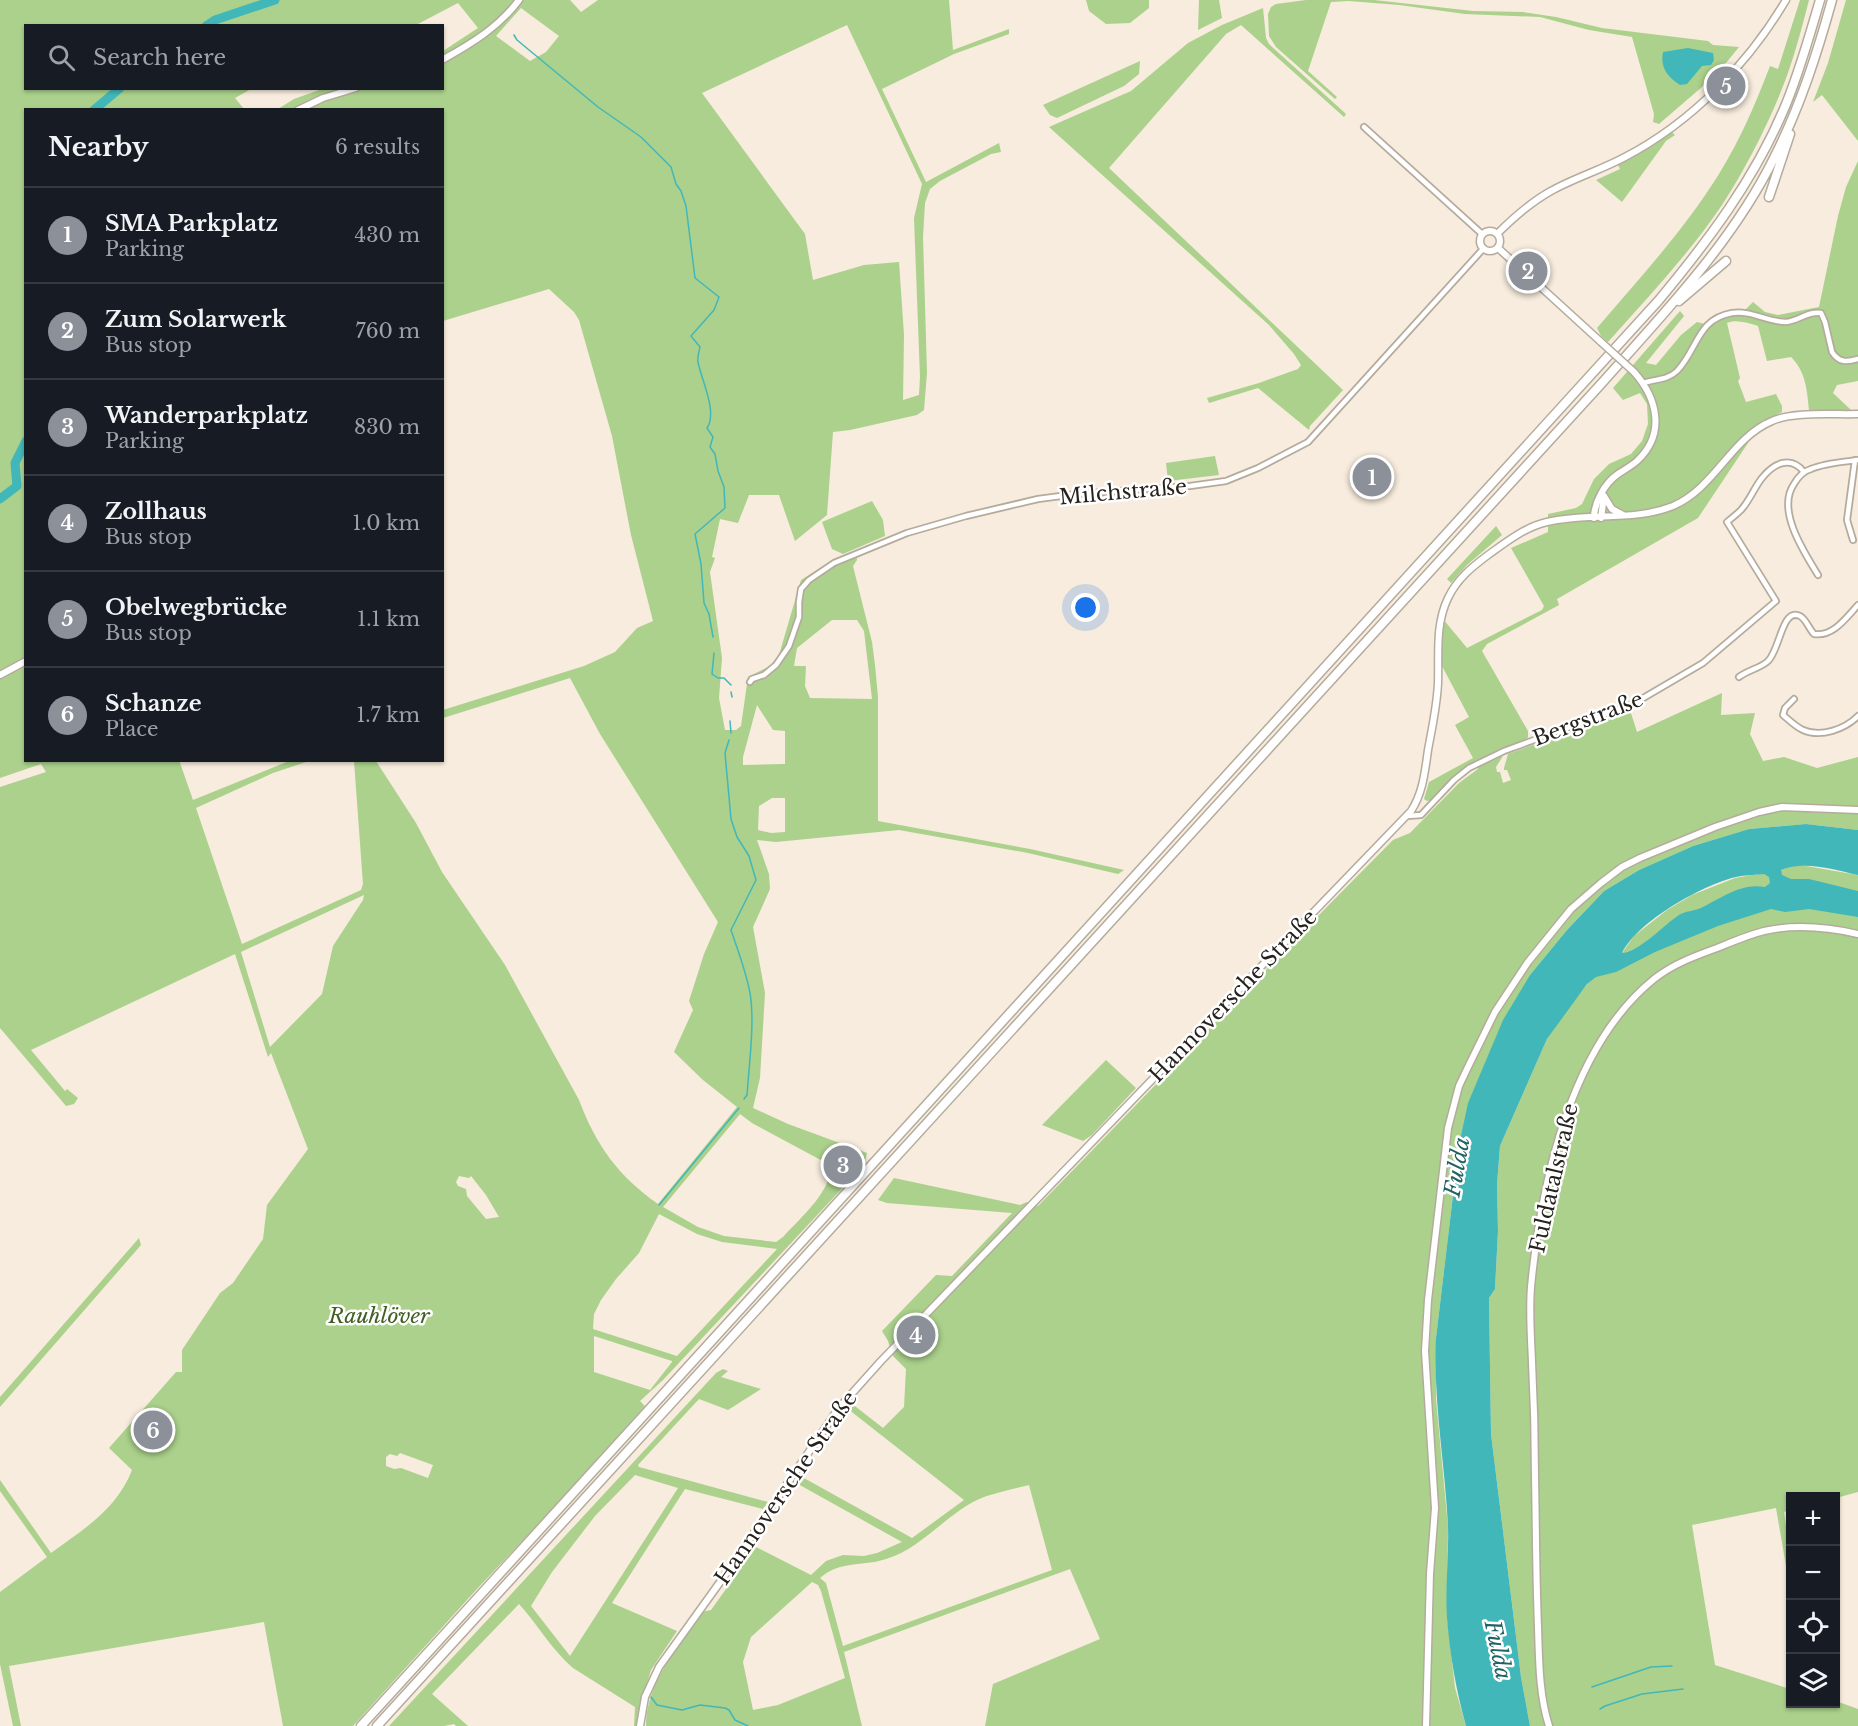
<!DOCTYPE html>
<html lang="en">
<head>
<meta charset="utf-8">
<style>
  body { margin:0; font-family:"Libre Baskerville",serif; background:#242831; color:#f1f3f6 }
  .controls { position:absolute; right:18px; bottom:18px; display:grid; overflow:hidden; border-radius:0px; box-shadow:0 2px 4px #0004 }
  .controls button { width:54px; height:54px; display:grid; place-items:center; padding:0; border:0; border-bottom:2px solid #363941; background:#171b24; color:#f1f3f6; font:30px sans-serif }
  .you { position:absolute; left:1086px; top:608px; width:21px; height:21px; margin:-15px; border:4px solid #fff; border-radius:50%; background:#1a73e8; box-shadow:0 0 0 9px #1a73e833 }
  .badge { display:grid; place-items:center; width:39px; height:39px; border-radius:50%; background:#8c9099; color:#fff; font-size:20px; font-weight:700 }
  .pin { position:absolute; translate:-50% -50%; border:3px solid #fff; box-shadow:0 2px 6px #0006 }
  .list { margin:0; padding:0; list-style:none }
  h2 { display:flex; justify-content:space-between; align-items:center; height:78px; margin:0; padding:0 24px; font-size:26px }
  h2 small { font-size:20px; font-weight:400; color:#9ea1a6 }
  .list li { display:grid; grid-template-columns:39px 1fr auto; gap:18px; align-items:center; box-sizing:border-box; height:96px; padding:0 24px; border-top:2px solid #363941 }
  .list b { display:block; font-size:22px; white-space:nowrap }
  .list p { margin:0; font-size:20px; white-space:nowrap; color:#9ea1a6 }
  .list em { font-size:20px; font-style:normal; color:#9ea1a6 }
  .icon { flex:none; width:33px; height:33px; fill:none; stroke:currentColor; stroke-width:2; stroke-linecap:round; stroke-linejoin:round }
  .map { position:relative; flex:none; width:1858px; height:1726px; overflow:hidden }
  .search { position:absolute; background:#171b24; box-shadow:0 2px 4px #0004; left:24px; top:24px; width:420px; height:66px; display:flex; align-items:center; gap:15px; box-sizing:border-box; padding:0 21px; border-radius:0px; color:#9ea1a6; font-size:22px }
  .panel { position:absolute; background:#171b24; box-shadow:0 2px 4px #0004; left:24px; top:108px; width:420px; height:654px; border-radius:0px }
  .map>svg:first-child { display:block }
  .green { fill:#abd18c; fill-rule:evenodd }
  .water { fill:#42b7b9; fill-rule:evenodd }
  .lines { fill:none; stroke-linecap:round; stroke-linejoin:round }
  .stream { stroke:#42b7b9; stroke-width:1.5 }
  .river { stroke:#42b7b9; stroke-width:9 }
  .street-casing { stroke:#b5ab9d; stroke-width:8 }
  .secondary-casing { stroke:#b5ab9d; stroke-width:9 }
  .highway-casing { stroke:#b5ab9d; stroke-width:11 }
  .street { stroke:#fff; stroke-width:4.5 }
  .secondary { stroke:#fff; stroke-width:6 }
  .highway { stroke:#fff; stroke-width:8 }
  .secondary-bridge-casing { stroke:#b5ab9d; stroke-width:9; stroke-linecap:butt }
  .secondary-bridge { stroke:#fff; stroke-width:6 }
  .labels { text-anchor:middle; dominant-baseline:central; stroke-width:5; stroke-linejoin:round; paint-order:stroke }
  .street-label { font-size:21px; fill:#26221d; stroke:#fff }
  .park-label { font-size:21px; font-style:italic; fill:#415f23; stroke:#fff }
  .water-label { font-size:22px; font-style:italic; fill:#236263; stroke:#fff }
</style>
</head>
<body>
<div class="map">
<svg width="1858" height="1726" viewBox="0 0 1858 1726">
  <rect width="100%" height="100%" fill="#f7ecdd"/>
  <path class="green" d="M 0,0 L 570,0 L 581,12 L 598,0 L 949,0 L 953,50 L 1009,29 L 1009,34 L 954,54 L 882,89 L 926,182 L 999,143 L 1001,152 L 991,154 L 940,181 L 930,189 L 925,203 L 923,237 L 927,373 L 924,410 L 917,415 L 850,430 L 833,432 L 827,515 L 795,541 L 779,495 L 749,495 L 738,523 L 720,519 L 712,557 L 715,558 L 710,572 L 722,658 L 719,698 L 725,730 L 736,730 L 741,726 L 748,677 L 770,666 L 779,655 L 801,580 L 834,559 L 856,550 L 857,560 L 853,566 L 872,642 L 875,665 L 878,697 L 878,821 L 1030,849 L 1124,870 L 1118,874 L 1028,853 L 899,830 L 776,842 L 757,840 L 769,874 L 770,889 L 753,927 L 765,993 L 760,1078 L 753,1108 L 788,1124 L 867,1153 L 864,1165 L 663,1380 L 640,1401 L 645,1406 L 574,1486 L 476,1590 L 353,1726 L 283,1726 L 264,1622 L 9,1666 L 21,1726 L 13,1726 L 0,1664 L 0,1592 L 47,1557 L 0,1491 L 0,1480 L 51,1553 C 84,1529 117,1509 132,1470 L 109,1448 L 176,1372 L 182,1372 L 182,1350 L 220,1293 L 233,1283 L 263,1239 L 267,1205 L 308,1149 L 271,1053 L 268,1057 L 235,954 L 31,1050 L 65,1091 L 67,1089 L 78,1098 L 74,1104 L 66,1106 L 0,1028 L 0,787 L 46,772 L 41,764 L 0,778 ZM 458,3 L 478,28 L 443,51 L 442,88 L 322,89 L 294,99 L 278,109 L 442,110 L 443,321 L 549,289 L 574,312 L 579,320 L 612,436 L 631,535 L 653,621 L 637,628 L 615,652 L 584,666 L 443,710 L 443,718 L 570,678 L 600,734 L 718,922 L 704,954 L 689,1001 L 693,1010 L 674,1052 L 703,1080 L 737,1107 L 658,1204 C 618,1176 596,1145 579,1100 L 505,965 L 442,872 L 416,823 L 376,761 L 354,761 L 363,884 L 361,890 L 242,944 L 196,808 L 273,773 L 309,761 L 289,761 L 193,800 L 179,760 L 26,760 L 26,110 L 244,109 L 235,98 L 251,89 L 26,88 L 26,26 L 416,25 ZM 521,8 L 559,36 L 546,52 L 530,61 L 496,36 ZM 847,25 L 922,184 L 914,218 L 920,377 L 919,395 L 903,400 L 904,335 L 899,262 L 864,265 L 813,280 L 805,234 L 702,93 ZM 832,620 L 857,620 L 864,631 L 872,699 L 810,698 L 805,686 L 806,666 L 794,666 L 797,648 ZM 757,705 L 773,730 L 785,731 L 785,764 L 743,765 L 743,757 ZM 772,798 L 785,798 L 785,832 L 771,833 L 758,830 L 759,806 ZM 364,895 L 363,900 L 333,946 L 322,994 L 270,1047 L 241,952 ZM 740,1114 L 752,1123 L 832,1166 C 828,1195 802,1216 783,1237 L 776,1242 L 724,1236 L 698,1227 L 663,1207 ZM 459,1176 L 469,1178 L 471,1176 L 486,1195 L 499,1217 L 486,1219 L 467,1196 L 466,1189 L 458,1186 L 456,1182 ZM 659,1214 L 697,1234 L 722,1242 L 777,1249 L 677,1356 L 593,1329 L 594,1314 L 601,1300 L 616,1279 L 639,1253 ZM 594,1336 L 672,1361 L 672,1362 L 650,1390 L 594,1372 ZM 400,1453 L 433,1465 L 428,1478 L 401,1468 L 394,1469 L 386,1466 L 386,1457 L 390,1454 L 397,1456 Z
    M 1086,0 L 1149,0 L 1149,8 L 1130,23 L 1106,24 L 1089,11 Z
    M 1199,0 L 1219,0 L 1222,18 L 1198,30 Z
    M 1306,0 L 1374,0 L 1473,11 L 1523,12 L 1556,17 L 1602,28 L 1708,41 L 1713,45 L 1739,47 L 1717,74 L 1659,124 L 1653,122 L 1654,114 L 1632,37 L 1589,30 L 1540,17 L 1465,14 L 1399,5 L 1349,1 L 1331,2 L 1308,71 L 1337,97 L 1335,99 L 1276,47 L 1269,36 L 1268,14 L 1271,7 L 1276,4 Z
    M 1800,0 L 1809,0 C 1803,23 1797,47 1789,70 C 1774,113 1747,167 1722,205 C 1689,254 1648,297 1608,342 L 1601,336 L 1597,328 C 1639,279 1685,229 1719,174 C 1740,140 1756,103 1770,66 L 1778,69 Z
    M 1846,0 L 1858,0 L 1858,141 L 1822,95 L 1813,102 L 1828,63 Z
    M 1263,8 L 1266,38 L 1269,44 L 1346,114 L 1344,117 L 1241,25 L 1226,34 L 1109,168 L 1343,390 L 1310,426 L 1309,430 L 1258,388 L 1209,403 L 1207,398 L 1259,383 L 1298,369 L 1301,365 L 1294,354 L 1269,325 L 1049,127 L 1131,91 L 1188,43 L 1222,25 Z
    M 1140,61 L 1139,74 L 1124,86 L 1057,118 L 1050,115 L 1043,105 Z
    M 1672,132 L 1675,135 L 1666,141 L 1622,202 L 1596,180 L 1620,169 L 1618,165 Z
    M 1858,161 L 1858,381 L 1837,385 L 1833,393 L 1851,410 L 1809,410 C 1807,390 1806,372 1791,357 L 1767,361 L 1758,326 C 1748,323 1736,319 1727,323 L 1740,378 L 1738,381 L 1746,402 L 1776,394 L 1782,406 L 1782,412 L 1763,421 L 1751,429 L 1750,440 L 1698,518 L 1557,599 L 1559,605 L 1487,644 L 1482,651 L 1528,731 L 1528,737 L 1526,741 C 1482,753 1462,768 1431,800 L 1427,801 L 1424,799 L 1429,782 L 1473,758 L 1455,725 L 1469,717 L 1442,666 L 1441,632 L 1443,619 L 1467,648 L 1542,610 L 1544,606 L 1511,548 L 1548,532 L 1548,514 L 1576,508 L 1582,504 L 1594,479 L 1609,464 L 1631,454 L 1642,441 L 1648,424 L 1647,404 L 1640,393 L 1623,400 L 1613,388 L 1680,311 L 1684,316 L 1646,363 L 1656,365 L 1681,335 L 1697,322 L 1709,325 L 1718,320 L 1740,315 L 1753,302 L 1765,312 L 1778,315 L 1819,307 L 1838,216 L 1846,187 Z
    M 1215,456 L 1219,475 L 1168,481 L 1166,463 Z
    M 872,501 L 883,520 L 885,536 L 843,554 L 832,549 L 822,522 Z
    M 1496,526 L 1502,535 L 1467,565 L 1451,583 L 1447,579 Z
    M 1722,693 L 1721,715 L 1755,713 L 1750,734 L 1763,761 L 1784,757 L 1817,768 L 1858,757 L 1858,830 L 1806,824 L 1749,829 L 1693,846 L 1639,870 L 1604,891 L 1567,930 L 1530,975 L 1459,1145 L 1436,1338 L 1436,1399 L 1448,1527 L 1447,1616 L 1455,1688 L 1466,1726 L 985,1726 L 993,1684 L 1100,1639 L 1070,1569 L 844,1652 L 862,1726 L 646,1726 C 646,1683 679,1646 701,1612 L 711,1610 L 756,1547 L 811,1575 L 826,1561 L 843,1555 L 864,1556 L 877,1553 L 902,1542 L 798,1484 L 802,1477 L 912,1538 L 964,1500 L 848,1409 L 851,1403 L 883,1428 L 904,1407 L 906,1369 L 893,1356 L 888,1341 L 882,1331 L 936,1275 L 952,1276 L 1012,1213 L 887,1203 L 878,1200 L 894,1178 L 1020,1205 L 1027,1202 L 1038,1206 C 1157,1085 1273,960 1393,840 L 1410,833 L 1459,783 L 1478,769 L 1478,767 L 1503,756 L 1496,767 L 1497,772 L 1500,772 L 1503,783 L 1511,780 L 1507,770 L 1504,770 L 1504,768 L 1508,754 L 1630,710 L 1637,732 ZM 1029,1485 L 1052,1570 L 843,1646 L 826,1583 L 820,1578 C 841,1560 861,1567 886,1559 C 920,1549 944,1517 975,1501 C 988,1494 1014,1489 1029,1485 ZM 812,1582 L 818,1585 L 821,1591 L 845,1678 L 778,1705 L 753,1710 L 743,1662 L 751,1637 Z
    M 1790,866 L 1806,866 L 1858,875 L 1858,1492 L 1836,1498 L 1836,1496 L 1790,1496 L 1790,1510 L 1784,1512 L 1790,1553 L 1790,1589 L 1776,1508 L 1692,1525 L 1715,1665 L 1790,1689 L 1790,1704 L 1836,1704 L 1836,1701 L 1858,1709 L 1858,1726 L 1530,1726 L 1521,1677 L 1491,1434 L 1489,1298 L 1495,1289 L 1498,1231 L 1497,1185 L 1500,1146 L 1547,1039 L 1568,1008 L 1596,973 L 1622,953 L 1634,936 L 1667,910 L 1692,895 L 1735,878 L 1781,870 Z
    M 1106,1060 L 1136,1088 L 1092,1135 L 1083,1141 L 1042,1125 Z
    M 139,1238 L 141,1245 L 0,1407 L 0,1397 Z
    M 723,1369 L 728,1371 L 721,1377 L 761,1389 L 728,1410 L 699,1399 L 638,1465 L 639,1467 L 768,1502 L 763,1509 L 685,1489 L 612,1603 L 677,1631 L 651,1670 L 639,1710 L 638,1726 L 634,1726 L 635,1707 L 573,1668 C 552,1650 538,1625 519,1604 L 432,1694 L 468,1726 L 456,1726 L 454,1724 L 444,1726 L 389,1726 L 716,1373 ZM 635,1475 L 678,1488 L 570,1656 L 531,1606 L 552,1572 L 595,1516 Z"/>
  <path class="water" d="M 1688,48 L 1713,53 L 1714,60 L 1711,65 L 1702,66 L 1687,84 L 1680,85 C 1667,77 1660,67 1663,52 Z
    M 1806,824 L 1858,830 L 1858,875 C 1835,870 1804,860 1781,870 L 1782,875 L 1791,879 L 1809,879 L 1858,891 L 1858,917 L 1809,909 L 1785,912 L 1771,909 L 1718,926 L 1655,952 L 1616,972 L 1596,977 L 1587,984 L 1547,1039 L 1500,1146 L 1497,1185 L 1498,1231 L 1495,1289 L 1489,1298 L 1491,1434 L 1521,1677 L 1530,1726 L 1466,1726 C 1456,1690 1450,1655 1447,1618 C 1445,1587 1449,1556 1448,1526 C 1445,1463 1433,1401 1436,1338 L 1459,1145 L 1468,1103 L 1503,1020 L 1530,975 L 1567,930 L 1604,891 L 1639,870 L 1693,846 L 1749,829 ZM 1764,874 L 1769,877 L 1770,883 L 1765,887 C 1740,883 1722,898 1701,908 C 1694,911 1685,911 1679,915 C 1665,924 1638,953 1622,953 C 1638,921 1702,885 1736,877 C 1745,875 1755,875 1764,874 Z"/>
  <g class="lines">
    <path class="stream" d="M 514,35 L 517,40 L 598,107 L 641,137 L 671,167 L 676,184 L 681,191 L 686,206 L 695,278 L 719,297 L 714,310 L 691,336 L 700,347 C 699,352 697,357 698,362 C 701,379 718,412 707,428 L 713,437 L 710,447 L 715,454 L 718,471 L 724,487 L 725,508 L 695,534 L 701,564 L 704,603 L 709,614 L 713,637
      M 714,653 L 712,674 L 718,678 L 724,678 L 731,685
      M 731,692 L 732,697
      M 730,721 L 731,733
      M 729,740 L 725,753 L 731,819 L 737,837 L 749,856 L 756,880 L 731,930 C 738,951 746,971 750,993 C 755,1022 749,1065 747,1095 L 744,1099
      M 659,1205 L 739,1108
      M 1592,1687 L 1651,1667 L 1672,1666
      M 651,1697 L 657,1705 L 682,1710 L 700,1705 L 725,1708 L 729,1710 L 735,1720 L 748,1726
      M 1600,1709 L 1605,1706 L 1642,1694 L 1683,1689"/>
    <path class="river" d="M 206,26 L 215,20 L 275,0
      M 94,110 L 120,88
      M 0,499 L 17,486 L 15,463 L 26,441"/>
    <defs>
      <path id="street" d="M 1364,127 L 1482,234
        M 1643,383 C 1655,379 1668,380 1677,371 C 1698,349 1697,319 1732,313 C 1751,310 1767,322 1786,322 C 1798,321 1808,311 1821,313 L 1825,322 L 1832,352 C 1839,363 1847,362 1858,359
        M 1853,540 L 1847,520 L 1855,460
        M 1818,575 C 1804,552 1776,510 1794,484 C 1798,477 1804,471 1811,469 C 1825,463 1843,462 1858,460
        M 1739,677 C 1748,670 1761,668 1768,661 C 1780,650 1782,607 1800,616 C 1806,619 1809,629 1814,634 C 1833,637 1846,618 1858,605
        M 750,682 L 752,679 L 764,675 L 776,665 L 789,646 L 799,617 L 799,602 L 801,589 L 809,580 L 834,563 L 907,533 L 966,516 L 1038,499 L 1076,494 L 1190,486 L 1226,481 L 1258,468 L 1308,442 L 1483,249
        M 1794,699 L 1785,708 L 1783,715 C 1789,720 1796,727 1803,730 C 1821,738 1845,729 1858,716
        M 1407,816 L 1421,815 L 1454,780 L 1469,768 L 1504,751 L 1633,704 L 1703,663 L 1776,601 L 1727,522 C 1732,518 1737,514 1741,510 C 1750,500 1754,488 1762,478 C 1774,463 1791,455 1804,472"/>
      <path id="secondary" d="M 442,60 C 471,44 499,27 519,0
        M 298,110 L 323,98 L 356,88
        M1480 241a10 10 0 1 1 20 0a10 10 0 1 1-20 0Z
        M 1497,234 C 1513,218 1531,202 1551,191 C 1574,178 1601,170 1625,157 C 1692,122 1748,64 1786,0
        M 1498,248 L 1601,342
        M 1604,496 L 1612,509 L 1623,515
        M 1594,518 C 1594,502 1605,483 1618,474 C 1625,469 1632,466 1638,460 C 1666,433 1657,398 1634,372
        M 1601,518 L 1604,496
        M 0,675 L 26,661
        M 640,1726 L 645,1697 L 659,1667 L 728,1571 L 838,1409 L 881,1361 L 1411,811 C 1423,793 1425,771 1428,750 C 1432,728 1437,706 1438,683 C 1439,654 1435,625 1448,598 C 1457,579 1472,567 1488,555 C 1506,542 1525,527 1547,522 C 1589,512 1633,522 1673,506 C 1715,488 1731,438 1772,421 C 1794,411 1834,415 1858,414
        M 1426,1726 L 1430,1574 L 1435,1508 L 1425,1351 L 1428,1300 L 1448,1128 L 1459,1086 L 1468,1067 L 1495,1012 L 1528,962 L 1571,909 L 1601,883 L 1622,867 L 1640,858 L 1715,827 L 1759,812 L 1782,807 L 1858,810
        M 1549,1726 C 1539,1695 1539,1659 1538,1627 C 1536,1577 1536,1527 1535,1477 C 1535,1439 1534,1400 1532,1362 C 1531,1337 1529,1312 1531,1287 C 1541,1183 1570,1047 1654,979 C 1673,964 1695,956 1717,948 C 1732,942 1748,935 1764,931 C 1795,924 1827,927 1858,934"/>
      <path id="highway" d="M 1769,197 L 1790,134
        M 1679,301 L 1726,261
        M 361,1726 L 1659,300 C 1708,241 1754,180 1784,109 C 1799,74 1809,37 1820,0
        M 377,1726 L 1601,384 C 1664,313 1732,243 1774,158 C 1800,107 1817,54 1832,0"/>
    </defs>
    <use href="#street" class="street-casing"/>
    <use href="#secondary" class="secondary-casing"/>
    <use href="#highway" class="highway-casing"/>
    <use href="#street" class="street"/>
    <use href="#secondary" class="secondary"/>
    <use href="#highway" class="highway"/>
    <defs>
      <path id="secondary-bridge" d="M 1601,342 L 1634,372"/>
    </defs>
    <use href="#secondary-bridge" class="secondary-bridge-casing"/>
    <use href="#secondary-bridge" class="secondary-bridge"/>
  </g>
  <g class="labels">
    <g class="street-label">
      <text transform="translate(1123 492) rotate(-5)">Milchstraße</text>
      <text transform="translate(1588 719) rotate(-21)">Bergstraße</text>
      <text transform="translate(1233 996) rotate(-46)">Hannoversche Straße</text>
      <text transform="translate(1554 1178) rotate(-77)">Fuldatalstraße</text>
      <text transform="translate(786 1488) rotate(-55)">Hannoversche Straße</text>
    </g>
    <g class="park-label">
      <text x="379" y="1316">Rauhlöver</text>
    </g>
    <g class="water-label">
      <text transform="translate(1457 1167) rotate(-80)">Fulda</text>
      <text transform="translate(1498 1650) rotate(78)">Fulda</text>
    </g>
  </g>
</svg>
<div class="controls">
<button>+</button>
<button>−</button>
<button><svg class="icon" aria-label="locate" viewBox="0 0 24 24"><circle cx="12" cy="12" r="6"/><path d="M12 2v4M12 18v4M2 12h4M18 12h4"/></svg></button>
<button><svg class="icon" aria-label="layers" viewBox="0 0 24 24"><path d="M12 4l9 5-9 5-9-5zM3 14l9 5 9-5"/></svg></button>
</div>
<div class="you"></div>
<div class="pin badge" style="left:1372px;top:477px">1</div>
<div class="pin badge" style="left:1528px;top:271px">2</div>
<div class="pin badge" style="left:843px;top:1165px">3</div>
<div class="pin badge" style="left:916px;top:1335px">4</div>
<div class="pin badge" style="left:1726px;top:86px">5</div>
<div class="pin badge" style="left:153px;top:1430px">6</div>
<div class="search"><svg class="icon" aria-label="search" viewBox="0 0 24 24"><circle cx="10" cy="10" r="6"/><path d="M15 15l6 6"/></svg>Search here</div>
<section class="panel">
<h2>Nearby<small>6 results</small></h2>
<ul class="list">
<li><span class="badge">1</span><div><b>SMA Parkplatz</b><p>Parking</p></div><em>430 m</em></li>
<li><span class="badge">2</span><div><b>Zum Solarwerk</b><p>Bus stop</p></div><em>760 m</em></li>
<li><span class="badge">3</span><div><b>Wanderparkplatz</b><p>Parking</p></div><em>830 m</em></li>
<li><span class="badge">4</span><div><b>Zollhaus</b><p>Bus stop</p></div><em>1.0 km</em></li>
<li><span class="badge">5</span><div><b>Obelwegbrücke</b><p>Bus stop</p></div><em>1.1 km</em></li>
<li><span class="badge">6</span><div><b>Schanze</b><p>Place</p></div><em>1.7 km</em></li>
</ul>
</section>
</div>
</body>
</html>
